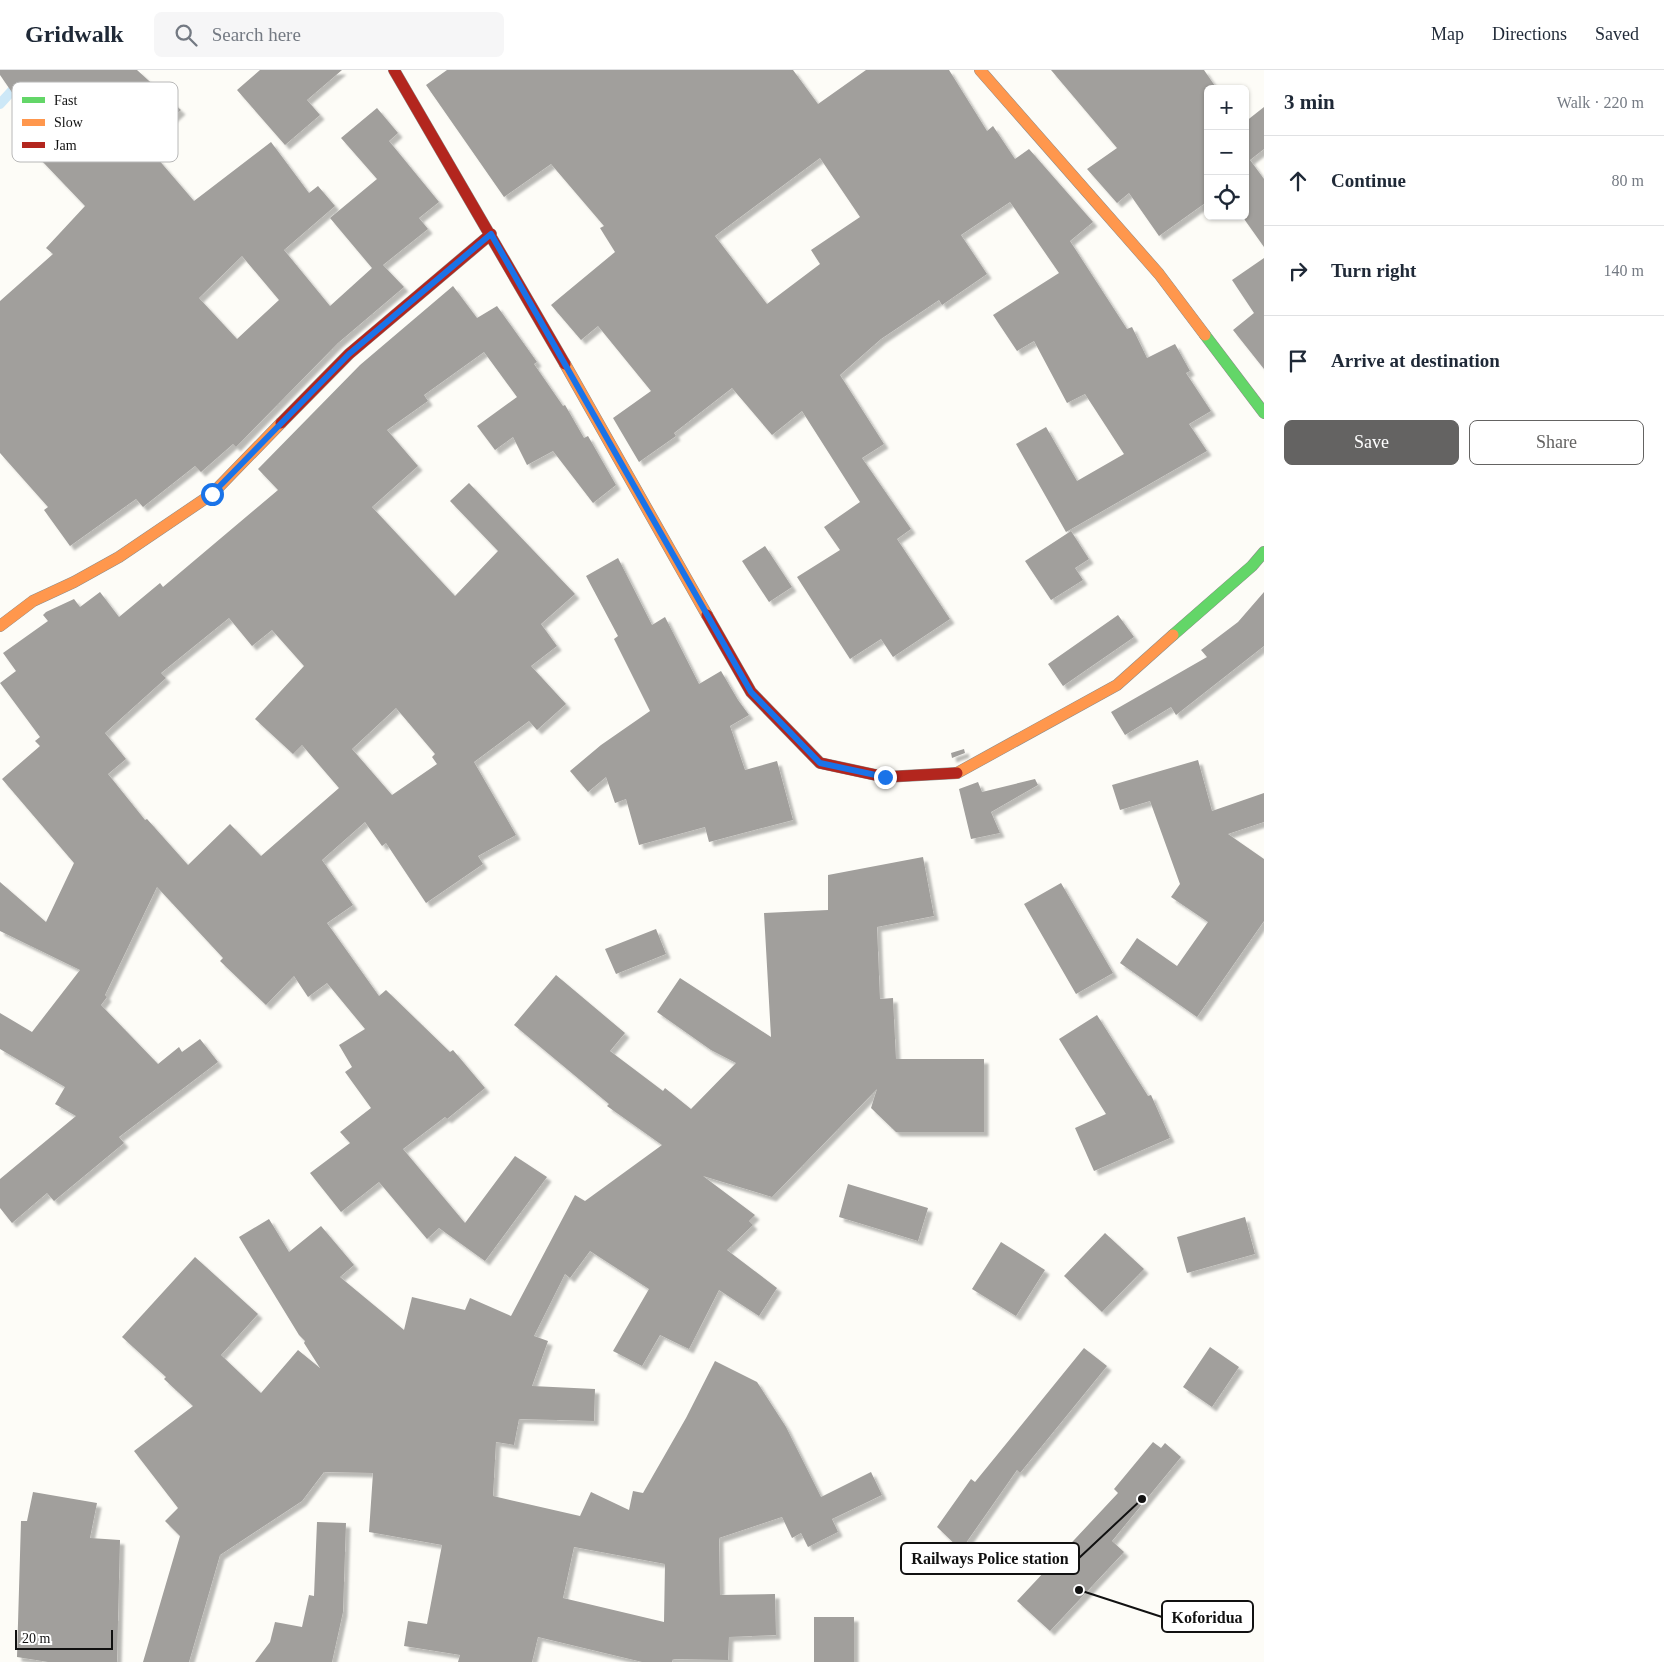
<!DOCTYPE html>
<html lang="en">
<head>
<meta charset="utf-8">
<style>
  body { margin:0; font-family:"Times New Roman",serif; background:#f6f6f7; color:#1f2937 }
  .controls { position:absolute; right:15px; top:15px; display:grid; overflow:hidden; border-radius:8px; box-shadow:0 1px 4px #0004 }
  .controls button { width:45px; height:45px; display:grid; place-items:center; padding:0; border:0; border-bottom:1px solid #e0e1e3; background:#fff; color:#1f2937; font:25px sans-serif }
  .scale { position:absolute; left:15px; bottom:12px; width:98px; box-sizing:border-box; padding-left:5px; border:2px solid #111; border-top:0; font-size:14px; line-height:18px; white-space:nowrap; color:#111; -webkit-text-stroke:4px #fff; paint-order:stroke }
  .stop { position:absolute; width:15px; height:15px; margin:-11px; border:4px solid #1a73e8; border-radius:50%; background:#fff }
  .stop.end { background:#1a73e8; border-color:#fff; box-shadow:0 1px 5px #0008 }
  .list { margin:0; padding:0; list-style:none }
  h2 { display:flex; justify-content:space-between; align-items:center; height:65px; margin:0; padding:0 20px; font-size:21px }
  h2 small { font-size:16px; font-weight:400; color:#747a83 }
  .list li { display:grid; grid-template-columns:32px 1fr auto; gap:15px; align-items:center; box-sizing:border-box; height:90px; padding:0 20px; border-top:1px solid #e0e1e3 }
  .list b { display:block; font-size:19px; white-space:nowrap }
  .list em { font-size:16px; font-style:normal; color:#747a83 }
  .actions { display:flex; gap:10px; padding:15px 20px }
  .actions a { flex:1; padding:11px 0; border:1px solid #646362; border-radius:8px; text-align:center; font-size:18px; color:#646362 }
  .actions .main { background:#646362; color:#fff }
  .icon { flex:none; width:28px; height:28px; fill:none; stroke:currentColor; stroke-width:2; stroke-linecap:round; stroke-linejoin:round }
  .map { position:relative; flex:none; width:1264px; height:1592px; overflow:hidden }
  header { display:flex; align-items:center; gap:30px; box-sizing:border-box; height:70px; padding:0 25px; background:#fff; border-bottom:1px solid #e0e1e3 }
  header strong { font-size:24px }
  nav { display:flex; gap:28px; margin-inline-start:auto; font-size:18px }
  .search { width:350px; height:45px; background:#f6f6f7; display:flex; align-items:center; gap:12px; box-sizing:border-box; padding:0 18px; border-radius:8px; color:#747a83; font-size:19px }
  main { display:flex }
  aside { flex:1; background:#fff }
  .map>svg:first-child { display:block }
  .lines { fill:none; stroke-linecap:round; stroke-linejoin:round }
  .stream { stroke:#cde8f7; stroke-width:10 }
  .building { fill:#a19f9c; fill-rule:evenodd; filter:url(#shadow) }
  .fast-casing { stroke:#8e8d8b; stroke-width:12 }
  .slow-casing { stroke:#8e8d8b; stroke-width:12 }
  .jam-casing { stroke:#8e8d8b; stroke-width:12 }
  .fast { stroke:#63d668; stroke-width:11 }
  .slow { stroke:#ff974d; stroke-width:11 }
  .jam { stroke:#b3261e; stroke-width:11 }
  .route { stroke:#1a73e8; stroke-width:6 }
  .key { fill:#fff; stroke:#b8b8b8; stroke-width:1 }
  .key-label { font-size:14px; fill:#111 }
  .leader { fill:none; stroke:#111; stroke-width:2 }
  .callout-dot { fill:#111; stroke:#fff; stroke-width:2 }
  .callout { fill:#fff; stroke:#111; stroke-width:2 }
  .callout-label { font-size:16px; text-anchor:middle; font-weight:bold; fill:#111 }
</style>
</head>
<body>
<header>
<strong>Gridwalk</strong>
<div class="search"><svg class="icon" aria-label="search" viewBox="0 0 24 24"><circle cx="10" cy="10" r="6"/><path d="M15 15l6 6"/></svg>Search here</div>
<nav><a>Map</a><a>Directions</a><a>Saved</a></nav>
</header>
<main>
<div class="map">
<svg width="1264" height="1592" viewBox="0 0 1264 1592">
  <defs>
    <filter id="shadow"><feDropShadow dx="4.5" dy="4.5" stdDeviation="1" flood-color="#0004"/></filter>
  </defs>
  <rect width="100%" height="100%" fill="#fdfcf7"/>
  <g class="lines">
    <path class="stream" d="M 0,34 L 31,0"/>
  </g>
  <path class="building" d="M 0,0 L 137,0 L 181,40 L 145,74 L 194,131 L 271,72 L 309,123 L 318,116 L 335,136 L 284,180 L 330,236 L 372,198 L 330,148 L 377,109 L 341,68 L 377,38 L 398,63 L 389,71 L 439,132 L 419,148 L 428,159 L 383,195 L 404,217 L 338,273 L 236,377 L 233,374 L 201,402 L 195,396 L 143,437 L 136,429 L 70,476 L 44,440 L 48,437 L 0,383 L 0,231 L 53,184 L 46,178 L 85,136 L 41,90 L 12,55 L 27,44 L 0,5 ZM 242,186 L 279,230 L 237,269 L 199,228 Z
    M 260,0 L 342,0 L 307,30 L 320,45 L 285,75 L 237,20 Z
    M 447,0 L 793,0 L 818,34 L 866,0 L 949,0 L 987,61 L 993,56 L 1015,89 L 1029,79 L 1093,152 L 1070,171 L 1127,259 L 1132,257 L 1147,288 L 1175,274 L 1190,301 L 1186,303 L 1211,341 L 1189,354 L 1207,381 L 1066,462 L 1016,374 L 1046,357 L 1077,411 L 1124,384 L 1085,324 L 1067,333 L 1034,271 L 1017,281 L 993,245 L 1059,203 L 1010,132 L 961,165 L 987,204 L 942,235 L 939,230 L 881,269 L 840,305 L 884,374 L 862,388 L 911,459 L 897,469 L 950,549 L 893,587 L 881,569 L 850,589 L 797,507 L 840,480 L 824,457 L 860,432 L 802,341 L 772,365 L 732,318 L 674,363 L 676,366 L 639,392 L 613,348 L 651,321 L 598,256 L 581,270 L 551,235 L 615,182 L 600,158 L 604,156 L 551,94 L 504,127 L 426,15 ZM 820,88 L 860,147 L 811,180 L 820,194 L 767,234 L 715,166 Z
    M 1051,0 L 1204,0 L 1217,19 L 1208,19 L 1208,131 L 1159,166 L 1129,123 L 1117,133 L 1087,99 L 1117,78 Z
    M 1264,37 L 1264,79 L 1250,90 L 1264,109 L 1264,177 L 1242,146 L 1245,146 L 1245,52 Z
    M 1264,188 L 1264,299 L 1233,260 L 1254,243 L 1232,210 Z
    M 453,216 L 477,248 L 497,236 L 537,292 L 534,294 L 563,336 L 565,335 L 584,368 L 588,366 L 616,415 L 593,433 L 553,381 L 527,395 L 513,367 L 495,380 L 477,356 L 517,327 L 484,282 L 424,325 L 428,331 L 387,360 L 418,396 L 372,437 L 455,526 L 498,481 L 450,431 L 469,413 L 575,524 L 541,554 L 557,576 L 531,596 L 566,634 L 537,660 L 529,651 L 474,692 L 516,765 L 478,786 L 483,794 L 426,833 L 386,773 L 382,776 L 365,752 L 322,790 L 353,835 L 327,853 L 379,926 L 386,920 L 450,982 L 453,980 L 485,1018 L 447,1049 L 445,1047 L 403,1079 L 465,1153 L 515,1086 L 547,1107 L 485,1191 L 439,1158 L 427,1169 L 379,1112 L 341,1142 L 310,1103 L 350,1073 L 340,1062 L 371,1038 L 345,1002 L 352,997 L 339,975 L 365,959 L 327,913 L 308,927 L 294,906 L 266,935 L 220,891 L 223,888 L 157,817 L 105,925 L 107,927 L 101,935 L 158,994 L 179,977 L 182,982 L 200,969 L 218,992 L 119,1067 L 124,1073 L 54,1131 L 47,1123 L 12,1153 L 0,1138 L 0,1109 L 76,1046 L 55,1034 L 65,1017 L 0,979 L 0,943 L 32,962 L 80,900 L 0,861 L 0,812 L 46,852 L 74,793 L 2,709 L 40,676 L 35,671 L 40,667 L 0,613 L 16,601 L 3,583 L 48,551 L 43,545 L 46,542 L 74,529 L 80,537 L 100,522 L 119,547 L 160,513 L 163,517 L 278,420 L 258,399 L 360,295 ZM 229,548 L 252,576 L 272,560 L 304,596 L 255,649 L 293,684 L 302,675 L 339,718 L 261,786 L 230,754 L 188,795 L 147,749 L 145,750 L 108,704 L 126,689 L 105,663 L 166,608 L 161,603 ZM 396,638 L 435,684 L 432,687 L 437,694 L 392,725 L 352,679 Z
    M 1071,461 L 1089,489 L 1075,498 L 1083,510 L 1051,530 L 1025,491 Z
    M 765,476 L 792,517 L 769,532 L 742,491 Z
    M 618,488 L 652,555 L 665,547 L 699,614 L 721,601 L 738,630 L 749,645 L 730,656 L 745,700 L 777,691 L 793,750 L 709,772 L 705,757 L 639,775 L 626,729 L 615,733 L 606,707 L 588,722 L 570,701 L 601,675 L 650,641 L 614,569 L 618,566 L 586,506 Z
    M 1264,522 L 1264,576 L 1176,645 L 1171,637 L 1125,665 L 1111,642 L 1207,587 L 1201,580 L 1238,552 Z
    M 1118,545 L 1134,567 L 1063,616 L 1048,594 Z
    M 964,679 L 965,683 L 952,688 L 951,683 Z
    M 1198,690 L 1212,741 L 1264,723 L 1264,752 L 1228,764 L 1264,789 L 1264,851 L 1197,947 L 1120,893 L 1137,868 L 1177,896 L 1208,852 L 1171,827 L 1180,814 L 1150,731 L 1120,740 L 1112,715 Z
    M 1035,709 L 1038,715 L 991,742 L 1000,763 L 971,769 L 959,719 L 978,712 L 982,722 Z
    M 923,787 L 934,846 L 877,857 L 880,929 L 893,928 L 896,989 L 984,989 L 984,1062 L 896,1062 L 871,1038 L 877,1019 L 772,1127 L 703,1106 L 755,1145 L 749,1151 L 753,1155 L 727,1180 L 777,1218 L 759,1246 L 719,1220 L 689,1279 L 660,1265 L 642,1296 L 613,1281 L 649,1219 L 590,1181 L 570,1208 L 565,1204 L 534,1266 L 548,1271 L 532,1316 L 595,1319 L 594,1351 L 519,1349 L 514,1375 L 496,1372 L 493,1426 L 580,1446 L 591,1422 L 629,1440 L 633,1421 L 643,1423 L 686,1348 L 715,1291 L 757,1312 L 786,1357 L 821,1427 L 871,1402 L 882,1425 L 832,1449 L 838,1462 L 808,1477 L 801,1463 L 792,1468 L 782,1447 L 719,1468 L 720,1525 L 775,1524 L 776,1565 L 729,1567 L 728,1590 L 673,1589 L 672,1592 L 642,1592 L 538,1567 L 532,1592 L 458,1592 L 460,1585 L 404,1576 L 408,1551 L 427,1554 L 442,1475 L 369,1462 L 373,1403 L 324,1402 L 302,1431 L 220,1485 L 189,1592 L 143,1592 L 180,1466 L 165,1451 L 178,1438 L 134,1381 L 193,1336 L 164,1309 L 166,1307 L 122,1267 L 195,1187 L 258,1244 L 221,1285 L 261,1323 L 298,1280 L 320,1298 L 304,1273 L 305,1271 L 299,1265 L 239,1167 L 269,1149 L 289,1182 L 321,1156 L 354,1195 L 340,1207 L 404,1260 L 412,1227 L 465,1240 L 470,1228 L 511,1246 L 575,1125 L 585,1131 L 662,1075 L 607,1036 L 609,1034 L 514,955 L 556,905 L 625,963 L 610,981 L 663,1021 L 665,1018 L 691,1039 L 736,993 L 711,980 L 657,942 L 680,908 L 771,967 L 764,843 L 828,840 L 828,805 ZM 574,1477 L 665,1494 L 664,1552 L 563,1528 Z
    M 1061,813 L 1113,903 L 1076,924 L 1024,834 Z
    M 656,859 L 666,884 L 616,904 L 605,879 Z
    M 1097,945 L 1148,1026 L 1151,1025 L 1170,1068 L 1094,1101 L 1075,1058 L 1106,1044 L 1059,969 Z
    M 848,1114 L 928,1138 L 918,1171 L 839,1147 Z
    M 1245,1147 L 1255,1184 L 1187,1203 L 1177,1167 Z
    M 1105,1163 L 1144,1199 L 1102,1242 L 1064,1206 Z
    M 1001,1172 L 1045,1200 L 1016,1246 L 972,1219 Z
    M 1210,1277 L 1239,1297 L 1212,1337 L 1183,1317 Z
    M 1084,1278 L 1107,1296 L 1020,1403 L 1017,1400 L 961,1480 L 937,1457 L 971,1409 L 975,1412 Z
    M 1153,1372 L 1161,1378 L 1165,1373 L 1181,1387 L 1112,1471 L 1124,1482 L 1050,1561 L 1017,1531 L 1118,1423 L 1114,1419 Z
    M 33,1422 L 97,1433 L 90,1468 L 120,1470 L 117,1592 L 48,1592 L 17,1587 L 21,1451 L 27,1451 Z
    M 317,1452 L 346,1453 L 343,1542 L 332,1592 L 255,1592 L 270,1572 L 275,1552 L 302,1557 L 309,1525 L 314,1526 Z
    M 814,1547 L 854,1547 L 854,1592 L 814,1592 Z"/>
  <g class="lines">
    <defs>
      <path id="fast" d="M 1205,265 L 1264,343
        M 1173,565 L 1252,496 L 1264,482"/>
      <path id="slow" d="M 980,0 L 1159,204 L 1205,265
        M 565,294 L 707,545
        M 0,556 L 33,531 L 74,512 L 119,487 L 212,424 L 281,353
        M 957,703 L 1117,615 L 1173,565"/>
      <path id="jam" d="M 394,0 L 565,294
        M 281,353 L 349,284 L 491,164
        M 707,545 L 751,622 L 820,693 L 885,707 L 957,703"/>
    </defs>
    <use href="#fast" class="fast-casing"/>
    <use href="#slow" class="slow-casing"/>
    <use href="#jam" class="jam-casing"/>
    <use href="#fast" class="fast"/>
    <use href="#slow" class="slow"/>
    <use href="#jam" class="jam"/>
  </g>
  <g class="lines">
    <path class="route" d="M 212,424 L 349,284 L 491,164 L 751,622 L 820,693 L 885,707"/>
  </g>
  <rect x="12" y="12" width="166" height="80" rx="8" class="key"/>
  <rect x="22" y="27" width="23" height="6" fill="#63d668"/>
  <rect x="22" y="49" width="23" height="7" fill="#ff974d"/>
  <rect x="22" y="72" width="23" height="6" fill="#b3261e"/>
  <g class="key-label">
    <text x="54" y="35">Fast</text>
    <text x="54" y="57">Slow</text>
    <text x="54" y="80">Jam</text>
  </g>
  <path class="leader" d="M1142 1429L1079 1488M1079 1520L1162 1547"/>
  <g class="callout-dot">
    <circle cx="1142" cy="1429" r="5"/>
    <circle cx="1079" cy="1520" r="5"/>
  </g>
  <g class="callout">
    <rect x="901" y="1473" width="178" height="31" rx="5"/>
    <rect x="1162" y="1531" width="91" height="31" rx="5"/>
  </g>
  <g class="callout-label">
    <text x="990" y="1494">Railways Police station</text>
    <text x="1207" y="1553">Koforidua</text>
  </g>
</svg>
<div class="controls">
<button>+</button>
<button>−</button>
<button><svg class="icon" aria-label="locate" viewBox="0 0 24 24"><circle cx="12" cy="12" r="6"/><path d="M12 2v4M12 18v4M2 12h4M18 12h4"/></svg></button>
</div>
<div class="scale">20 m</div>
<div class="stop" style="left:212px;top:424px"></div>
<div class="stop end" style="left:885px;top:707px"></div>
</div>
<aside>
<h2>3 min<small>Walk · 220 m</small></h2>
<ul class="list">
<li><svg class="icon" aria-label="ahead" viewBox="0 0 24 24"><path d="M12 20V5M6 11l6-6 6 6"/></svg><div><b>Continue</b></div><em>80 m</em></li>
<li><svg class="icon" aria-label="right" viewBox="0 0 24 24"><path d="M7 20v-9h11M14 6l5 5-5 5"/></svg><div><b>Turn right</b></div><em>140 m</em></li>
<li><svg class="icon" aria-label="arrive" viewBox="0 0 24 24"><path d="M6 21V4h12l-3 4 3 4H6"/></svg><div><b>Arrive at destination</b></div></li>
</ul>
<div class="actions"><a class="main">Save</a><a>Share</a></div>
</aside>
</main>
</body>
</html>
